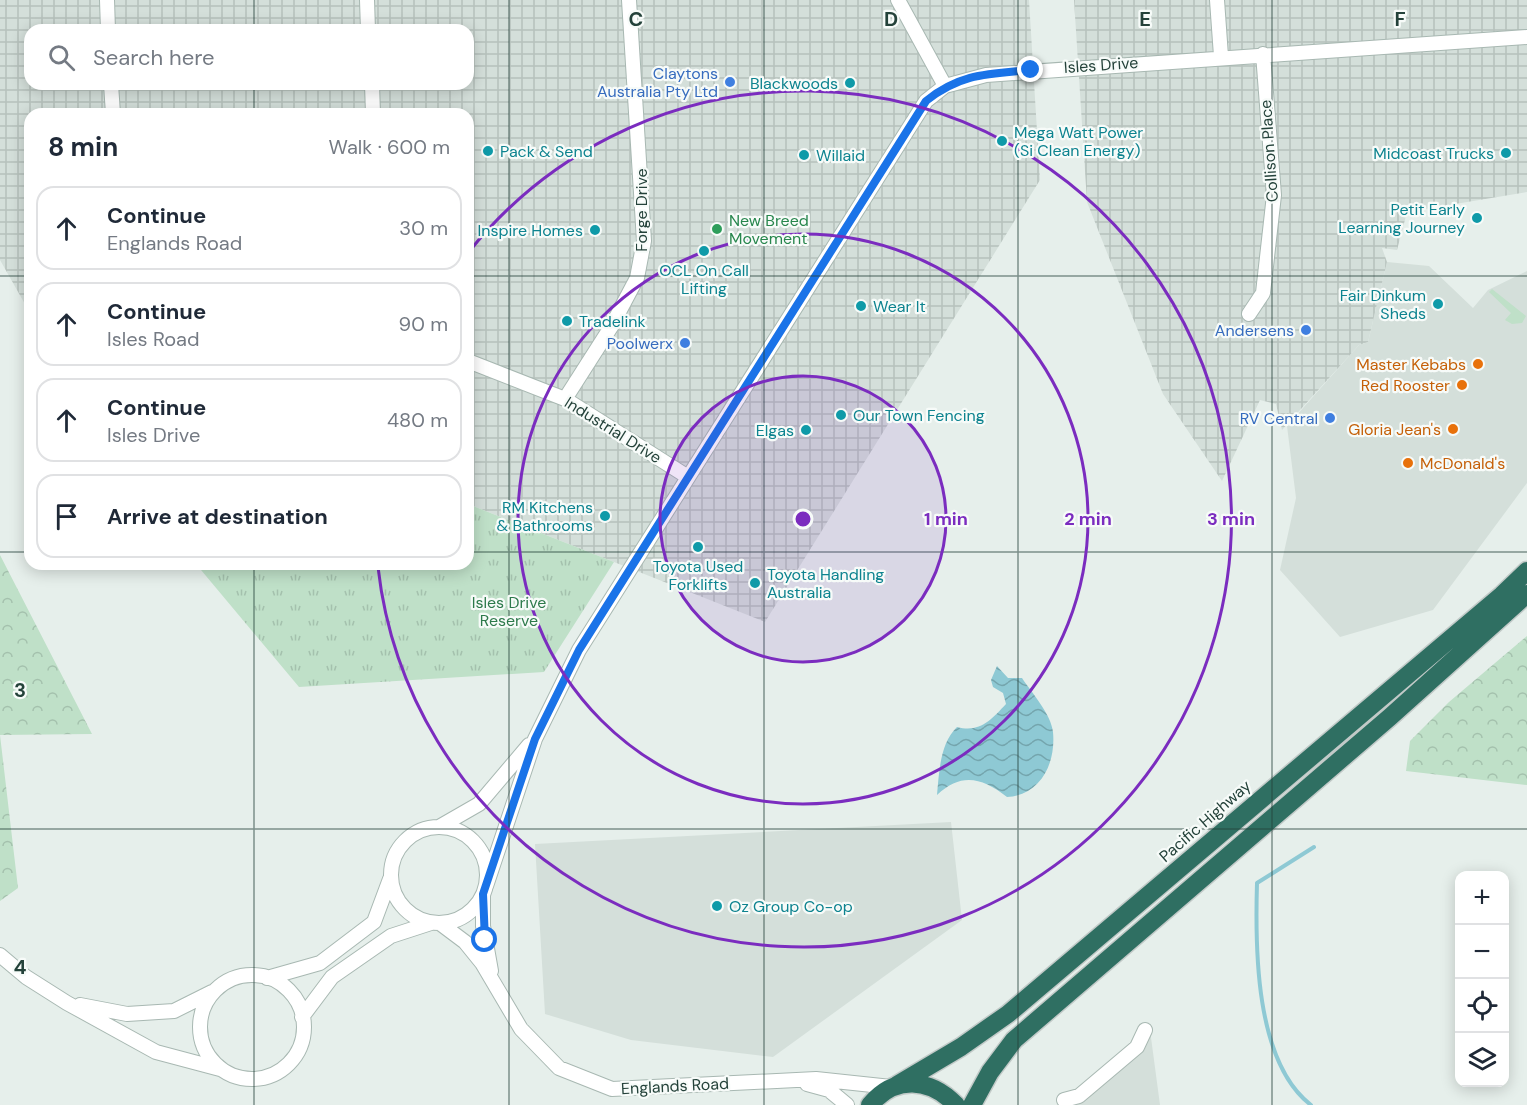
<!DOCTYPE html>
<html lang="en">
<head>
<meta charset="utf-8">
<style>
  body { margin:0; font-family:"DM Sans",sans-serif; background:#f2f2f3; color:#1f2937 }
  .controls { position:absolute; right:18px; bottom:18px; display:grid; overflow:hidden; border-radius:12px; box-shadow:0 3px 15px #0003 }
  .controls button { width:54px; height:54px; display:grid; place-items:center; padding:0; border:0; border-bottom:2px solid #e0e1e3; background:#fff; color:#1f2937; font:30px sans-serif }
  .stop { position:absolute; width:18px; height:18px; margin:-14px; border:4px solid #1a73e8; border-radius:50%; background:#fff }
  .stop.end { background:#1a73e8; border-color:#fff; box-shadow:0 2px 6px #0008 }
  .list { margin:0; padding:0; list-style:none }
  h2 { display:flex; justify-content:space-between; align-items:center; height:78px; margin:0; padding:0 24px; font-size:26px }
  h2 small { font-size:20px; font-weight:400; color:#747a83 }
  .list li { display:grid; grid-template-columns:39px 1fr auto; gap:18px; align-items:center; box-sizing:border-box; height:84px; margin:0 12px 12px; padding:0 12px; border:2px solid #e0e1e3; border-radius:18px }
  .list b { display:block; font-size:22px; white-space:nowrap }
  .list p { margin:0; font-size:20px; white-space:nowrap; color:#747a83 }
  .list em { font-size:20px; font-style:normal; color:#747a83 }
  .icon { flex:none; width:33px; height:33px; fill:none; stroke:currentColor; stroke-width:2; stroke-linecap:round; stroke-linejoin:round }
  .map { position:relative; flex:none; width:1527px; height:1105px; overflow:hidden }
  .search { position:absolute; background:#fff; box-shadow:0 3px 15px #0003; left:24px; top:24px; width:450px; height:66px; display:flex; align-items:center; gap:15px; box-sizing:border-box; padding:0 21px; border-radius:18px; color:#747a83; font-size:22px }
  .panel { position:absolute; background:#fff; box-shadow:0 3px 15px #0003; left:24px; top:108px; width:450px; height:462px; border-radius:18px }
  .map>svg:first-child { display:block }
  .built { fill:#d4dfda }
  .industrial { fill:url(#industrial-grid); fill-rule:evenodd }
  .green { fill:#bfe0c8 }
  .forest { fill:url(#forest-crowns) }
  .park { fill:url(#park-tufts) }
  .water { fill:url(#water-waves) }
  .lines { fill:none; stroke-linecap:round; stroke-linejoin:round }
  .stream { stroke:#8ec9d4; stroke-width:4 }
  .minor-casing { stroke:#a8b8b2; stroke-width:16 }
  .highway-casing { stroke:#c2cac8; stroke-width:21 }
  .minor { stroke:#fff; stroke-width:14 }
  .highway { stroke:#2f6f62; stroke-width:18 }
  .route { stroke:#1a73e8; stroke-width:8 }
  .grid { fill:none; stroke:#24423a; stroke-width:1.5; stroke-opacity:0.55 }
  .ring { fill:none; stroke:#7b2cbf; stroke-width:3 }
  .shop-dot { fill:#3f7fe0; stroke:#f7fbf9; stroke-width:2 }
  .culture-dot { fill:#0f9aa8; stroke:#f7fbf9; stroke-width:2 }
  .leisure-dot { fill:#2e9e5b; stroke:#f7fbf9; stroke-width:2 }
  .food-dot { fill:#e8710a; stroke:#f7fbf9; stroke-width:2 }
  .labels { text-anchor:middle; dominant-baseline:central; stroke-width:4.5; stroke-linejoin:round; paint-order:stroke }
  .street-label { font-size:16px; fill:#24423a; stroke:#f7fbf9 }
  .shop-label { font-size:16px; fill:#366cbe; stroke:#f7fbf9; text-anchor:end }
  .culture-label { font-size:16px; fill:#0d838f; stroke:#f7fbf9; text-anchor:start }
  .leisure-label { font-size:16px; fill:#27864d; stroke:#f7fbf9; text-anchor:start }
  .food-label { font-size:16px; fill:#c56008; stroke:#f7fbf9; text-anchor:end }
  .park-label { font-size:16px; fill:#2d7a4b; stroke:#f7fbf9 }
  .grid-label { font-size:20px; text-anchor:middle; font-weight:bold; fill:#24423a; stroke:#f7fbf9; stroke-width:4.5; stroke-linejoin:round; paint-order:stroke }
  .centre { fill:#7b2cbf; stroke:#f7fbf9; stroke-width:3 }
  .ring-label { font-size:18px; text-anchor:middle; font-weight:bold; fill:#7b2cbf; stroke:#f7fbf9; stroke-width:4.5; stroke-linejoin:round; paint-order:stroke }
</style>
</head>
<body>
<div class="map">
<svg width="1527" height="1105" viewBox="0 0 1527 1105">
  <defs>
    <pattern id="industrial-grid" width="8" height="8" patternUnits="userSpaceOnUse" patternTransform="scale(1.5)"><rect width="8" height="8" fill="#d4dfda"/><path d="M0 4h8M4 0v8" fill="none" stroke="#b6c1bc"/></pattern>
    <pattern id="forest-crowns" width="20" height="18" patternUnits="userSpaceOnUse" patternTransform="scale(1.5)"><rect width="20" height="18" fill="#bfe0c8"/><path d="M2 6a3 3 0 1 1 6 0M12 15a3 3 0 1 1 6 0" fill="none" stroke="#a4c1ad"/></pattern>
    <pattern id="park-tufts" width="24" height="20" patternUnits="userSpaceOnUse" patternTransform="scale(1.5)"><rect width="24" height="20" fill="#bfe0c8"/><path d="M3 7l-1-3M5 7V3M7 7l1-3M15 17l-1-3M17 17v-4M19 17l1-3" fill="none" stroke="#a4c1ad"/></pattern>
    <pattern id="water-waves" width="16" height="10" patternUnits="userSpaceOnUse" patternTransform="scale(1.5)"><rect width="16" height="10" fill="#8ec9d4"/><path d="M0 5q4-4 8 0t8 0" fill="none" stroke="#74a5ad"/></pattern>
  </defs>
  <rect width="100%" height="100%" fill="#e6efeb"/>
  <path class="built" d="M 1387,262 L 1429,266 L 1473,308 L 1488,290 L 1527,271 L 1527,483 L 1433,610 L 1340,637 L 1280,570 L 1296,498 L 1287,426 L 1359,345 L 1368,342 Z
    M 951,822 L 962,920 L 773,1057 L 631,1040 L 545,1014 L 535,844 Z
    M 1150,1030 L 1160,1105 L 1061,1105 L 1130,1043 Z"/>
  <path class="industrial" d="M 0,0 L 1029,0 L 1040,180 L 765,622 L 468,504 L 468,114 L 30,114 L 30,313 L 0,260 ZM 30,30 L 468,30 L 468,84 L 30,84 Z
    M 1074,0 L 1527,0 L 1527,192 L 1407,212 L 1397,250 L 1382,248 L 1387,262 L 1368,342 L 1359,345 L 1282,430 L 1276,404 L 1260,400 L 1222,481 L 1163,394 L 1087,202 Z"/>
  <path class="green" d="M 1492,289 L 1526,316 L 1522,323 L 1512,324 L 1505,320 L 1511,313 L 1489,292 Z"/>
  <path class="forest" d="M 0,555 L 92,734 L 0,735 L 18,888 L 0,901 Z
    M 1527,636 L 1527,785 L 1406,771 L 1410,741 L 1449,702 Z"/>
  <path class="park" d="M 468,504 L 614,562 L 544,672 L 299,687 L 196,564 L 468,564 Z"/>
  <path class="water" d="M 997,666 L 1008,678 L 1022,678 C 1032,693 1051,714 1053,732 C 1056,763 1041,795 1007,797 C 982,778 962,772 937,795 C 939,773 940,743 957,727 C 980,733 991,720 1006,704 L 1003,693 L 993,687 L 991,680 Z"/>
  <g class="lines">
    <path class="stream" d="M 1311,1105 C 1255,1062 1255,948 1257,883 L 1314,847"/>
    <defs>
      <path id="minor" d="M 107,0 L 108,30
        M 367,0 L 368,30
        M 898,0 L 945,86
        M 1217,0 L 1221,56
        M 111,84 L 113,114
        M 372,84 L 373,114
        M 1249,314 L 1263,293 L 1274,195 L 1263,54
        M 468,361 L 565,399 L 688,477
        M 565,399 L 611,327 L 637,278 L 644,241 L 629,0
        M391 875a48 48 0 1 1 96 0a48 48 0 1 1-96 0Z
        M 439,827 L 479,804 L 529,745
        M 486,886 L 535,739 L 579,650 L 926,101 L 945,86 L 986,75 L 1527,37
        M 483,895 L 483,926 L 491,971
        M 441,924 L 465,942 L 482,963 L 521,1029 L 559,1068 L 612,1089 L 816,1079 L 891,1087
        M 0,955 L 26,977 L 67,1003 L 156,1052 L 220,1069
        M200 1027a52 52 0 1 1 104 0a52 52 0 1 1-104 0Z
        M 267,978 L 320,963 L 374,922 L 390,879
        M 80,1005 L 127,1014 L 174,1011 L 212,992
        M 302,1017 L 332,977 L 391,936 L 431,923
        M 807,1084 L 829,1090 L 847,1105
        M 1064,1100 L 1079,1096 L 1137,1047 L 1145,1030"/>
      <path id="highway" d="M 897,1085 L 961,1047 L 1008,1014 L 1502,595 L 1527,571
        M 870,1105 C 895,1075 930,1078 956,1105
        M 972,1105 L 990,1072 L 1014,1040 L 1390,717 L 1527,594"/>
    </defs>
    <use href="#minor" class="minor-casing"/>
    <use href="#highway" class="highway-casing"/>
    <use href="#minor" class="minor"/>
    <use href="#highway" class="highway"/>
  </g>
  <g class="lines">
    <path class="route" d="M 485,940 L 483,894 L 535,739 L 579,650 L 608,604 L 926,101 C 961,73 989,74 1031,70"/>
  </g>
  <path class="grid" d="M 254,0 L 254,30M 509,0 L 509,1105M 764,0 L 764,1105M 1018,0 L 1018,1105M 1272,0 L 1272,1105M 254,84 L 254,114M 0,276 L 30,276M 468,276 L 1527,276M 0,552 L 30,552M 468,552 L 1527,552M 254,564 L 254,1105M 0,829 L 1527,829"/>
  <circle cx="803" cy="519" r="143" fill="#7b2cbf" fill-opacity=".12"/>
  <g class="ring">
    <circle cx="803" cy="519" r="143"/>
    <circle cx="803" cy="519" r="285"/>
    <path d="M468 253A428 428 0 1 1 378 567"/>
  </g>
  <g class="shop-dot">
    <circle cx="730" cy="82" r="6"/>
    <circle cx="1306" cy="330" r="6"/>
    <circle cx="685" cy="343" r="6"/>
    <circle cx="1330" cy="418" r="6"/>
  </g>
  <g class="culture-dot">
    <circle cx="850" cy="83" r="6"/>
    <circle cx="1002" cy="141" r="6"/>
    <circle cx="488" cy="151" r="6"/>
    <circle cx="1506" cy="153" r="6"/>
    <circle cx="804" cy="155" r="6"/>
    <circle cx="1477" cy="218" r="6"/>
    <circle cx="595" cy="230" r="6"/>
    <circle cx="704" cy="251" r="6"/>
    <circle cx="1438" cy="304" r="6"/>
    <circle cx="861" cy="306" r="6"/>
    <circle cx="567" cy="321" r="6"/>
    <circle cx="841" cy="415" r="6"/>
    <circle cx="806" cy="430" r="6"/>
    <circle cx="605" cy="516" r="6"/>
    <circle cx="698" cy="547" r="6"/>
    <circle cx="755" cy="583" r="6"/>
    <circle cx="717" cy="906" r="6"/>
  </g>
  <circle class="leisure-dot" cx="717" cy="229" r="6"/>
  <g class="food-dot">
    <circle cx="1478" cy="364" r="6"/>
    <circle cx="1462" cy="385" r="6"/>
    <circle cx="1453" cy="429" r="6"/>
    <circle cx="1408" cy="463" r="6"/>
  </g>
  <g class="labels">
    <g class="street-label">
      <text transform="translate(1101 65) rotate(-4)">Isles Drive</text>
      <text transform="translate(1269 151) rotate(-94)">Collison Place</text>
      <text transform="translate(641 210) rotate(-90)">Forge Drive</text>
      <text transform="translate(613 430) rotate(32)">Industrial Drive</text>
      <text transform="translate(1205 821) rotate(-41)">Pacific Highway</text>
      <text transform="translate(675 1086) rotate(-3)">Englands Road</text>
    </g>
    <g class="shop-label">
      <text x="718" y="73">Claytons<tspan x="718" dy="18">Australia Pty Ltd</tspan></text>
      <text x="1294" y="330">Andersens</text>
      <text x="673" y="343">Poolwerx</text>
      <text x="1318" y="418">RV Central</text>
    </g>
    <g class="culture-label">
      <text x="838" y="83" text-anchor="end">Blackwoods</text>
      <text x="1014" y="132">Mega Watt Power<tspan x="1014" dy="18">(Si Clean Energy)</tspan></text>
      <text x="500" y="151">Pack &amp; Send</text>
      <text x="1494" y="153" text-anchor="end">Midcoast Trucks</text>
      <text x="816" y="155">Willaid</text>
      <text x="1465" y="209" text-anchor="end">Petit Early<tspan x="1465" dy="18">Learning Journey</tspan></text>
      <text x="583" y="230" text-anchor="end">Inspire Homes</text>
      <text x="704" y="270" text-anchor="middle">OCL On Call<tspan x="704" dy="18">Lifting</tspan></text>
      <text x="1426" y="295" text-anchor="end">Fair Dinkum<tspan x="1426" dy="18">Sheds</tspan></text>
      <text x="873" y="306">Wear It</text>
      <text x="579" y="321">Tradelink</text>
      <text x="853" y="415">Our Town Fencing</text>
      <text x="794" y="430" text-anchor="end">Elgas</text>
      <text x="593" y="507" text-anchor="end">RM Kitchens<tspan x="593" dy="18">&amp; Bathrooms</tspan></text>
      <text x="698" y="566" text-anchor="middle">Toyota Used<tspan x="698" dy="18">Forklifts</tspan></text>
      <text x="767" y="574">Toyota Handling<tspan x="767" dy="18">Australia</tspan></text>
      <text x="729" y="906">Oz Group Co-op</text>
    </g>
    <g class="leisure-label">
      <text x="729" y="220">New Breed<tspan x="729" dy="18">Movement</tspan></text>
    </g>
    <g class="food-label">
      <text x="1466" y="364">Master Kebabs</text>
      <text x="1450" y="385">Red Rooster</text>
      <text x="1441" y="429">Gloria Jean's</text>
      <text x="1420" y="463" text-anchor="start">McDonald's</text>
    </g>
    <g class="park-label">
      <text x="509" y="602">Isles Drive<tspan x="509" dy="18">Reserve</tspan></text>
    </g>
  </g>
  <g class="grid-label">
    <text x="636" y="26">C</text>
    <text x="891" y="26">D</text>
    <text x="1145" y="26">E</text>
    <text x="1400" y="26">F</text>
    <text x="20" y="697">3</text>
    <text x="20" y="974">4</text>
  </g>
  <circle cx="803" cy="519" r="9" class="centre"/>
  <g class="ring-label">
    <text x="946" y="525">1 min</text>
    <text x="1088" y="525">2 min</text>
    <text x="1231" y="525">3 min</text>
  </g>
</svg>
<div class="controls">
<button>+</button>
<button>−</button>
<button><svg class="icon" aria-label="locate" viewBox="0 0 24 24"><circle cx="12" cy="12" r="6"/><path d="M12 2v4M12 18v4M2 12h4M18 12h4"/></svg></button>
<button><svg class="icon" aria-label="layers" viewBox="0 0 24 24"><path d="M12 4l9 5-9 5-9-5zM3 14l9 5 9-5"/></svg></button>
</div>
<div class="stop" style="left:485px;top:940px"></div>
<div class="stop end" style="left:1031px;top:70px"></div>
<div class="search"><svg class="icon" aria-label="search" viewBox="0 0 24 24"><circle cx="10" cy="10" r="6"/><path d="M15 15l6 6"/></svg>Search here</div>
<section class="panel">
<h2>8 min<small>Walk · 600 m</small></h2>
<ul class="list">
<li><svg class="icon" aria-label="ahead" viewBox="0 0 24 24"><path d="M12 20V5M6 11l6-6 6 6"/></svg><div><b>Continue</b><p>Englands Road</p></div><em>30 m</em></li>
<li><svg class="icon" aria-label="ahead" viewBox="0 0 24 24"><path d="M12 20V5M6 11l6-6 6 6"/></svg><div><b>Continue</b><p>Isles Road</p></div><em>90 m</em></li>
<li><svg class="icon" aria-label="ahead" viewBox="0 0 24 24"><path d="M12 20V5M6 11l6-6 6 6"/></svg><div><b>Continue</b><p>Isles Drive</p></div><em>480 m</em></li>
<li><svg class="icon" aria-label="arrive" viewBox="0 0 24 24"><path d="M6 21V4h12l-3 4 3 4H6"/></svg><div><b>Arrive at destination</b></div></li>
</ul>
</section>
</div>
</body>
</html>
